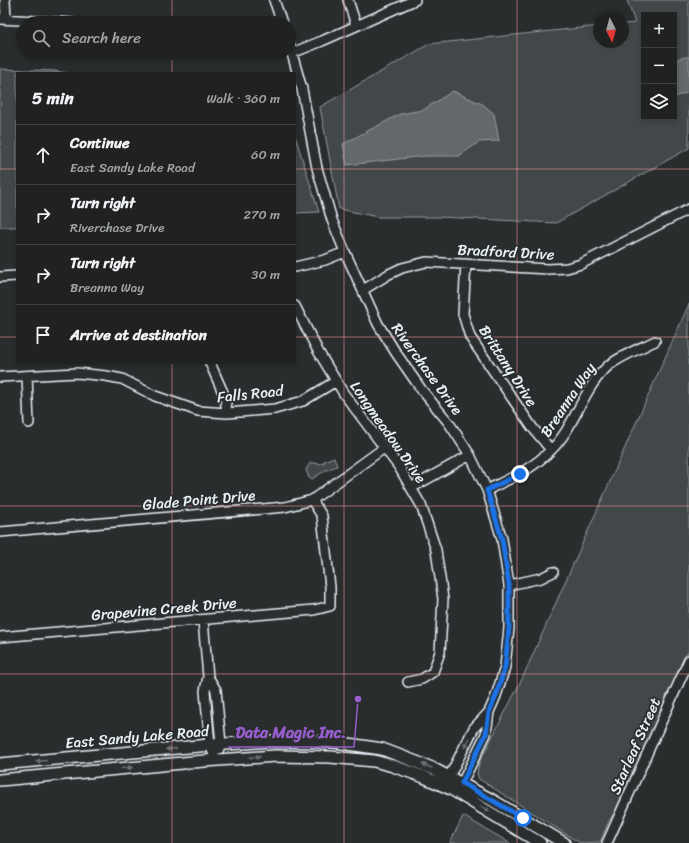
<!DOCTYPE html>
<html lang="en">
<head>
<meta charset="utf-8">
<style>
  body { margin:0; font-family:Sriracha,sans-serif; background:#2d2f2f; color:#f1f3f6 }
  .controls { position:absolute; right:12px; top:12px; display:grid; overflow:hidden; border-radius:0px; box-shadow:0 2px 6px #0003 }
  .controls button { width:36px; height:36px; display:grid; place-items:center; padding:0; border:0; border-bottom:1px solid #3d3f40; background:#202222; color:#f1f3f6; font:20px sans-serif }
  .compass { position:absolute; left:593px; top:12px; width:36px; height:36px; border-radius:50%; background:#202222; box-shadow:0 2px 6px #0003; rotate:174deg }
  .stop { position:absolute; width:12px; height:12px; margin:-9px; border:3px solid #1a73e8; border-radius:50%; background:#fff }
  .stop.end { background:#1a73e8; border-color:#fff; box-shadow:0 1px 4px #0008 }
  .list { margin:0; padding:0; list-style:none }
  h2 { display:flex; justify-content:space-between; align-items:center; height:52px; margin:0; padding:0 16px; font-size:17px }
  h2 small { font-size:13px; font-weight:400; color:#a2a4a5 }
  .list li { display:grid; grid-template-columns:26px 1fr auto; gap:12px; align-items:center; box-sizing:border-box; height:60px; padding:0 16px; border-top:1px solid #3d3f40 }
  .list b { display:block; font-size:15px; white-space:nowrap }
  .list p { margin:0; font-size:13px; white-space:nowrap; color:#a2a4a5 }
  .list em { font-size:13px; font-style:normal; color:#a2a4a5 }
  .icon { flex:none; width:22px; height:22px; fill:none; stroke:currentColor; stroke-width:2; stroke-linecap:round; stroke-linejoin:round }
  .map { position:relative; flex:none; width:689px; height:843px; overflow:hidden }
  .search { position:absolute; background:#202222; box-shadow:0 2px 6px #0003; left:16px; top:16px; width:280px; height:44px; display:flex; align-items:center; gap:10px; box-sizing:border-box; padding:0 14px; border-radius:22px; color:#a2a4a5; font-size:15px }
  .panel { position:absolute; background:#202222; box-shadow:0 2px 6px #0003; left:16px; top:72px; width:280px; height:292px; border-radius:0px }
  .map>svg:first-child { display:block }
  .green { fill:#424648; stroke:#959ca0; fill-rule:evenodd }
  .water { fill:#63686b; stroke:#989fa3 }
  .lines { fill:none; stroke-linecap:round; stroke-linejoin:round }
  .minor-casing { stroke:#e8f1f8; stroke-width:12 }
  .major-casing { stroke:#e8f1f8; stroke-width:14 }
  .minor { stroke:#2a2d2e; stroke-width:9 }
  .major { stroke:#2a2d2e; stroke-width:11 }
  .oneway { fill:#6c7275 }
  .route { stroke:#1a73e8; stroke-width:5 }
  .grid { fill:none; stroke:#ff9aa2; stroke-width:1; stroke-opacity:0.55 }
  .labels { text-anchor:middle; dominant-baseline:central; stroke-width:3.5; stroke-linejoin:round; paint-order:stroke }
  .street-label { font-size:15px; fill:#e8f1f8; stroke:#2a2d2e }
  .leader { fill:none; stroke:#965dcd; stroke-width:1.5 }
  .callout-dot { fill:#965dcd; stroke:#2a2d2e; stroke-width:1.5 }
  .callout-label { font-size:16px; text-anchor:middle; font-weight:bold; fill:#965dcd; stroke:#2a2d2e; stroke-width:3.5; stroke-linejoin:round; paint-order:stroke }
</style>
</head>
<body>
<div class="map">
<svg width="689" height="843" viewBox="0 0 689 843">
  <rect width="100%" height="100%" fill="#2a2d2e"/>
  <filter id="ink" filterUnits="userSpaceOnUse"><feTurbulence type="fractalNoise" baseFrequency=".025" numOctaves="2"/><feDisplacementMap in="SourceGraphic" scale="8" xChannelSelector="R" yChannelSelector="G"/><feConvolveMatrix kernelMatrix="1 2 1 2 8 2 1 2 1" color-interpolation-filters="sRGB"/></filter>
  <g filter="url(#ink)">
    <path class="green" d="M 627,0 L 689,0 L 689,148 L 556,223 L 440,217 L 378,217 L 339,209 L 320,107 L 429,44 L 599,26 L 599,42 L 623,42 L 623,24 L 635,23 ZM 644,15 L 674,15 L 674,117 L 644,117 Z
      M 0,69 L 55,71 L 67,73 L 17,73 L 17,227 L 0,227 Z
      M 295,136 L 319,212 L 295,213 Z
      M 689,304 L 689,650 L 621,803 L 609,821 L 600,842 L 580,843 L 479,779 L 477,774 L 479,763 L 522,679 Z
      M 334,457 L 337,466 L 326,470 L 312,479 L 309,478 L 306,470 L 310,463 C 315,462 319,465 324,463 L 324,461 Z
      M 463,816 L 510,843 L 450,843 Z"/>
    <path class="water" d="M 685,57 L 689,57 L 689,92 L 674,97 L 674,60 Z
      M 453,91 L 484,105 L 494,114 L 499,141 L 479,142 L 459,156 L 425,156 L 347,165 L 343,144 L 400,114 L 423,110 Z"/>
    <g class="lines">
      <defs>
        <path id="minor" d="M 5,0 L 6,19
          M 274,0 L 282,23
          M 348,0 L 356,25
          M 0,19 L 72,23
          M 289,43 L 302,89 L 317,168 L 332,220 L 345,252 L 378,324 L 396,353 L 421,389 L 449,423 L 470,455 L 487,490 L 502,539 L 509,585 L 509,628 L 505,667 L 496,696 L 489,712 L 486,734 L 462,783 L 451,789 L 449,777 L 474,728 L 489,712
          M 292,53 L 322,41 L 415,0
          M 466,264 L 463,314 L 470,337 L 532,427 L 551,450
          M 295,267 L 325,260 L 345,252
          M 0,277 L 17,276
          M 363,290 L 389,274 L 402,268 L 426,262 L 548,269 L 567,268 L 581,264 L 689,209
          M 295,306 L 318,351 L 344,394 L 399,467 L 421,505 L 436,550 L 443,599 L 440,652 L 433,672 L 422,679 L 408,682
          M 210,363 L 225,397 L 227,413
          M 27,376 L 29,423
          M 0,377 L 77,373 L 106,376 L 122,379 L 155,396 L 198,411 L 227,413 L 275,409 L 303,401 L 336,381
          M 411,488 L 470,455
          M 487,490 C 511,478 531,470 551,450 C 575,427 582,390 607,367 C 618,357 641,348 655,341
          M 0,532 L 285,507 L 312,500 L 384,448
          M 509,585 L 541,578 L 553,572
          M 203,620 L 208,677 L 205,691 L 210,745 L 216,760
          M 0,637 L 314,610 L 330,606 L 330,587 L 322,516 L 312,500
          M 208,677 L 216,690 L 221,744 L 219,749
          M 607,843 L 689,660"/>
        <path id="major" d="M 0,764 L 210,745 L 272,741 L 335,742 L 382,749 L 432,768 L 492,800 L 564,843
          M 0,780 L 204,761 L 276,756 L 330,757 L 374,761 L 393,766 L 424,777 L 451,789 L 540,843"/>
      </defs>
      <use href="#minor" class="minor-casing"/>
      <use href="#major" class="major-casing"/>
      <use href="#minor" class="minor"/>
      <use href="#major" class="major"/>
    </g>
    <defs><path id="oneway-solid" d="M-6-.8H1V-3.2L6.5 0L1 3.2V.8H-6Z"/></defs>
    <g class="oneway">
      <use href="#oneway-solid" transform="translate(467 743) rotate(118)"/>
      <use href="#oneway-solid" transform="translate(171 749) rotate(175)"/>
      <use href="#oneway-solid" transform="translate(255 757) rotate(-4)"/>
      <use href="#oneway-solid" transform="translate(41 761) rotate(175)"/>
      <use href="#oneway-solid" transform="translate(427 766) rotate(-157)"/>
      <use href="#oneway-solid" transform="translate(127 768) rotate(-5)"/>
      <use href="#oneway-solid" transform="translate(485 809) rotate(31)"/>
    </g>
  </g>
  <g class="lines" filter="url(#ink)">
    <path class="route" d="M 520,474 L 487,490 L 502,539 L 509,585 L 509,628 L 505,667 L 496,696 L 489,712 L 486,734 L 462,783 L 523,818"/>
  </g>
  <path class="grid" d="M 172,0 L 172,23M 344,0 L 344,843M 517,0 L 517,843M 172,53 L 172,73M 0,169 L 17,169M 295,169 L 689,169M 0,337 L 17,337M 295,337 L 689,337M 172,363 L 172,843M 0,506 L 689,506M 0,674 L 689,674"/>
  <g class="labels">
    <g class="street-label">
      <text transform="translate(506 252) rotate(3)">Bradford Drive</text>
      <text transform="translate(508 366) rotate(57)">Brittany Drive</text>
      <text transform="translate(427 369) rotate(54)">Riverchase Drive</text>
      <text transform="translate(250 394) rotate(-6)">Falls Road</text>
      <text transform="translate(568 400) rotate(-56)">Breanna Way</text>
      <text transform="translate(388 432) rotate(55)">Longmeadow Drive</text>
      <text transform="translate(199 500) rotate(-5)">Glade Point Drive</text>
      <text transform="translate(164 609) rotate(-5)">Grapevine Creek Drive</text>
      <text transform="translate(137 737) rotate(-5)">East Sandy Lake Road</text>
      <text transform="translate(635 746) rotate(-66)">Starleaf Street</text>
    </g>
  </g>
  <path class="leader" d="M358 699L354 747H228"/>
  <circle class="callout-dot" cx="358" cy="699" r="4"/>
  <g class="callout-label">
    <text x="291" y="738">Data Magic Inc.</text>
  </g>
</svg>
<div class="controls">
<button>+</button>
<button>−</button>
<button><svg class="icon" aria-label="layers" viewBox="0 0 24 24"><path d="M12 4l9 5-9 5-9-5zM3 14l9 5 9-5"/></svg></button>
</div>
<svg class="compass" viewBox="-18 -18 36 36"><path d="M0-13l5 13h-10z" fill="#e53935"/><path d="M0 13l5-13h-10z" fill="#a2a4a5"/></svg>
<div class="stop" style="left:523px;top:818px"></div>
<div class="stop end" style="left:520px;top:474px"></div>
<div class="search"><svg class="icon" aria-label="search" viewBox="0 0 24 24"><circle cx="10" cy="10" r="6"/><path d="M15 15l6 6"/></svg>Search here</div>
<section class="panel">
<h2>5 min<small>Walk · 360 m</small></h2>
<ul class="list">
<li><svg class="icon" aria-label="ahead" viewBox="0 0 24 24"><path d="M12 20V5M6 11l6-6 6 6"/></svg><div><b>Continue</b><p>East Sandy Lake Road</p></div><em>60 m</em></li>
<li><svg class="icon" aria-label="right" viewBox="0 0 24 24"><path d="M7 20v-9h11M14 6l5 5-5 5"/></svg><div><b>Turn right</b><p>Riverchase Drive</p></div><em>270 m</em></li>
<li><svg class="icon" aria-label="right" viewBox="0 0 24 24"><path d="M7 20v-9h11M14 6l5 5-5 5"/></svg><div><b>Turn right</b><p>Breanna Way</p></div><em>30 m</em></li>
<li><svg class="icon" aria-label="arrive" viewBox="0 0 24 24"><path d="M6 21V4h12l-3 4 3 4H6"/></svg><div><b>Arrive at destination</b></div></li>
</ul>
</section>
</div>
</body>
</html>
